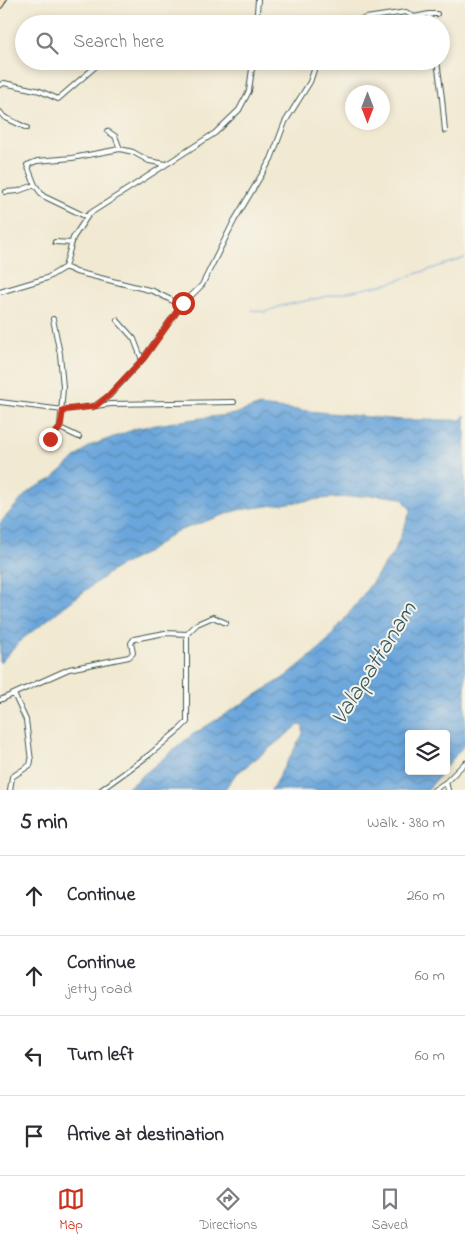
<!DOCTYPE html>
<html lang="en">
<head>
<meta charset="utf-8">
<style>
  body { margin:0; font-family:"Indie Flower",sans-serif; background:#f7f7f7; color:#2b2b33 }
  .controls { position:absolute; right:15px; bottom:15px; display:grid; overflow:hidden; border-radius:5px; box-shadow:0 2px 8px #0003 }
  .controls button { width:45px; height:45px; display:grid; place-items:center; padding:0; border:0; border-bottom:1px solid #e1e1e2; background:#fff; color:#2b2b33; font:25px sans-serif }
  .compass { position:absolute; left:345px; top:85px; width:45px; height:45px; border-radius:50%; background:#fff; box-shadow:0 2px 8px #0003; rotate:180deg }
  .stop { position:absolute; width:15px; height:15px; margin:-11px; border:4px solid #c8321e; border-radius:50%; background:#fff }
  .stop.end { background:#c8321e; border-color:#fff; box-shadow:0 1px 5px #0008 }
  .list { margin:0; padding:0; list-style:none }
  h2 { display:flex; justify-content:space-between; align-items:center; height:65px; margin:0; padding:0 20px; font-size:21px }
  h2 small { font-size:16px; font-weight:400; color:#7c7c81 }
  .list li { display:grid; grid-template-columns:32px 1fr auto; gap:15px; align-items:center; box-sizing:border-box; height:80px; padding:0 20px; border-top:1px solid #e1e1e2 }
  .list b { display:block; font-size:19px; white-space:nowrap }
  .list p { margin:0; font-size:16px; white-space:nowrap; color:#7c7c81 }
  .list em { font-size:16px; font-style:normal; color:#7c7c81 }
  .icon { flex:none; width:28px; height:28px; fill:none; stroke:currentColor; stroke-width:2; stroke-linecap:round; stroke-linejoin:round }
  .map { position:relative; flex:none; width:465px; height:790px; overflow:hidden }
  .search { position:absolute; background:#fff; box-shadow:0 2px 8px #0003; left:15px; right:15px; top:15px; height:55px; display:flex; align-items:center; gap:12px; box-sizing:border-box; padding:0 18px; border-radius:28px; color:#7c7c81; font-size:19px }
  .sheet { height:385px; background:#fff }
  nav { display:flex; justify-content:space-around; align-items:center; box-sizing:border-box; height:70px; border-top:1px solid #e1e1e2; background:#fff; font-size:14px; color:#7c7c81 }
  nav a { display:grid; justify-items:center; gap:2px }
  nav .on { color:#c8321e }
  .map>svg:first-child { display:block }
  .water { fill:url(#water-waves); stroke:#447288 }
  .lines { fill:none; stroke-linecap:round; stroke-linejoin:round }
  .stream { stroke:#6aa6db; stroke-width:1 }
  .street-casing { stroke:#3e574c; stroke-width:6 }
  .secondary-casing { stroke:#3e574c; stroke-width:8 }
  .street { stroke:#fff; stroke-width:4 }
  .secondary { stroke:#fde5c5; stroke-width:5.5 }
  .route { stroke:#c8321e; stroke-width:6 }
  .labels { text-anchor:middle; dominant-baseline:central; stroke-width:4; stroke-linejoin:round; paint-order:stroke }
  .water-label { font-size:24px; font-style:italic; fill:#365c66; stroke:#f7f3e8 }
</style>
</head>
<body>
<div class="map">
<svg width="465" height="790" viewBox="0 0 465 790">
  <defs>
    <pattern id="water-waves" width="16" height="10" patternUnits="userSpaceOnUse" patternTransform="scale(1.25)"><rect width="16" height="10" fill="#6aa6db"/><path d="M0 5q4-4 8 0t8 0" fill="none" stroke="#5788b2"/></pattern>
  </defs>
  <rect width="100%" height="100%" fill="#f7f3e8"/>
  <filter id="ink" filterUnits="userSpaceOnUse"><feTurbulence type="fractalNoise" baseFrequency=".02" numOctaves="2"/><feDisplacementMap in="SourceGraphic" scale="10" xChannelSelector="R" yChannelSelector="G"/><feConvolveMatrix kernelMatrix="1 2 1 2 8 2 1 2 1" color-interpolation-filters="sRGB"/></filter>
  <filter id="wash" filterUnits="userSpaceOnUse"><feTurbulence type="fractalNoise" baseFrequency=".0096" numOctaves="4" result="noise"/><feDisplacementMap in="SourceGraphic" scale="20" xChannelSelector="R" yChannelSelector="G"/><feGaussianBlur stdDeviation="1.12" result="paint"/><feColorMatrix in="noise" values="0 0 0 0 0 0 0 0 0 0 0 0 0 0 0 0 0 1.4 0 .05"/><feComposite in="paint" operator="in"/></filter>
  <g filter="url(#wash)">
    <rect width="100%" height="100%" fill="#f1e9d2"/>
    <path class="water" d="M 257,406 L 401,420 L 461,420 L 465,415 L 465,744 L 446,767 L 446,734 L 409,734 L 409,771 L 443,771 L 428,790 L 271,790 L 303,734 L 303,726 L 299,725 L 235,775 L 224,790 L 125,790 L 192,735 L 285,677 L 325,644 L 358,602 L 395,550 L 411,510 L 402,498 L 377,495 L 319,499 L 238,510 L 175,532 L 148,552 L 114,569 L 90,587 L 21,640 L 0,663 L 0,523 L 29,491 L 52,479 L 89,446 L 138,428 L 194,419 L 235,414 Z"/>
    <g class="lines">
      <path class="stream" d="M 252,310 L 265,312 L 281,306 L 391,283 L 412,275 L 465,258"/>
    </g>
  </g>
  <g filter="url(#ink)">
    <g class="lines">
      <defs>
        <path id="street" d="M 429,14 L 431,24
          M 256,24 L 258,0
          M 346,24 L 366,18 L 406,12 L 414,17 L 429,14 L 437,14
          M 437,61 L 442,98 L 445,131
          M 0,85 L 4,83 L 40,91 L 58,99 L 102,61
          M 0,112 L 4,117 L 27,128
          M 107,131 L 115,136 L 120,149
          M 6,192 L 18,191 L 35,185
          M 87,217 L 43,196 L 35,185 L 27,165 L 37,161 L 72,158 L 120,149 L 133,152 L 149,161 L 166,164
          M 55,242 L 72,243
          M 65,267 L 76,272 L 153,291 L 173,301 L 183,303
          M 0,292 L 47,278 L 65,267 L 73,238 L 89,214 L 215,133 L 239,110 L 249,91 L 253,61
          M 117,320 L 134,339 L 142,360
          M 0,402 L 63,410 L 111,404 L 234,402
          M 93,407 L 109,396 L 142,360 L 181,306 L 202,285 L 234,221 L 271,159 L 285,122 L 310,82 L 317,61
          M 60,428 L 79,437
          M 50,439 L 60,428 L 63,387 L 60,354 L 53,319
          M 0,700 L 69,669 L 129,657 L 133,653 L 131,643 L 134,639 L 165,633 L 187,634
          M 10,790 L 12,777 L 30,765 L 31,761 L 26,720 L 14,694
          M 101,790 L 149,755 L 181,728 L 187,722 L 187,634 L 197,624 L 213,617 L 226,623
          M 434,790 L 446,782
          M 448,790 L 446,782 L 465,763"/>
        <path id="secondary" d="M 0,5 L 3,0"/>
      </defs>
      <use href="#street" class="street-casing"/>
      <use href="#secondary" class="secondary-casing"/>
      <use href="#street" class="street"/>
      <use href="#secondary" class="secondary"/>
    </g>
  </g>
  <g class="lines" filter="url(#ink)">
    <path class="route" d="M 50,439 L 60,428 L 63,410 L 96,406 L 108,396 L 144,358 L 183,303"/>
  </g>
  <g class="labels">
    <g class="water-label">
      <text transform="translate(375 664) rotate(-58)">Valapattanam</text>
    </g>
  </g>
</svg>
<div class="controls">
<button><svg class="icon" aria-label="layers" viewBox="0 0 24 24"><path d="M12 4l9 5-9 5-9-5zM3 14l9 5 9-5"/></svg></button>
</div>
<svg class="compass" viewBox="-18 -18 36 36"><path d="M0-13l5 13h-10z" fill="#e53935"/><path d="M0 13l5-13h-10z" fill="#7c7c81"/></svg>
<div class="stop" style="left:183px;top:303px"></div>
<div class="stop end" style="left:50px;top:439px"></div>
<div class="search"><svg class="icon" aria-label="search" viewBox="0 0 24 24"><circle cx="10" cy="10" r="6"/><path d="M15 15l6 6"/></svg>Search here</div>
</div>
<section class="sheet">
<h2>5 min<small>Walk · 380 m</small></h2>
<ul class="list">
<li><svg class="icon" aria-label="ahead" viewBox="0 0 24 24"><path d="M12 20V5M6 11l6-6 6 6"/></svg><div><b>Continue</b></div><em>260 m</em></li>
<li><svg class="icon" aria-label="ahead" viewBox="0 0 24 24"><path d="M12 20V5M6 11l6-6 6 6"/></svg><div><b>Continue</b><p>jetty road</p></div><em>60 m</em></li>
<li><svg class="icon" aria-label="left" viewBox="0 0 24 24"><path d="M17 20v-9H6M10 6l-5 5 5 5"/></svg><div><b>Turn left</b></div><em>60 m</em></li>
<li><svg class="icon" aria-label="arrive" viewBox="0 0 24 24"><path d="M6 21V4h12l-3 4 3 4H6"/></svg><div><b>Arrive at destination</b></div></li>
</ul>
</section>
<nav>
<a class="on"><svg class="icon" aria-label="map" viewBox="0 0 24 24"><path d="M3 6l6-2 6 2 6-2v14l-6 2-6-2-6 2zM9 4v14M15 6v14"/></svg>Map</a>
<a><svg class="icon" aria-label="directions" viewBox="0 0 24 24"><path d="M12 3l9 9-9 9-9-9zM9 14v-3h6M13 9l2 2-2 2"/></svg>Directions</a>
<a><svg class="icon" aria-label="saved" viewBox="0 0 24 24"><path d="M7 4h10v16l-5-4-5 4z"/></svg>Saved</a>
</nav>
</body>
</html>
